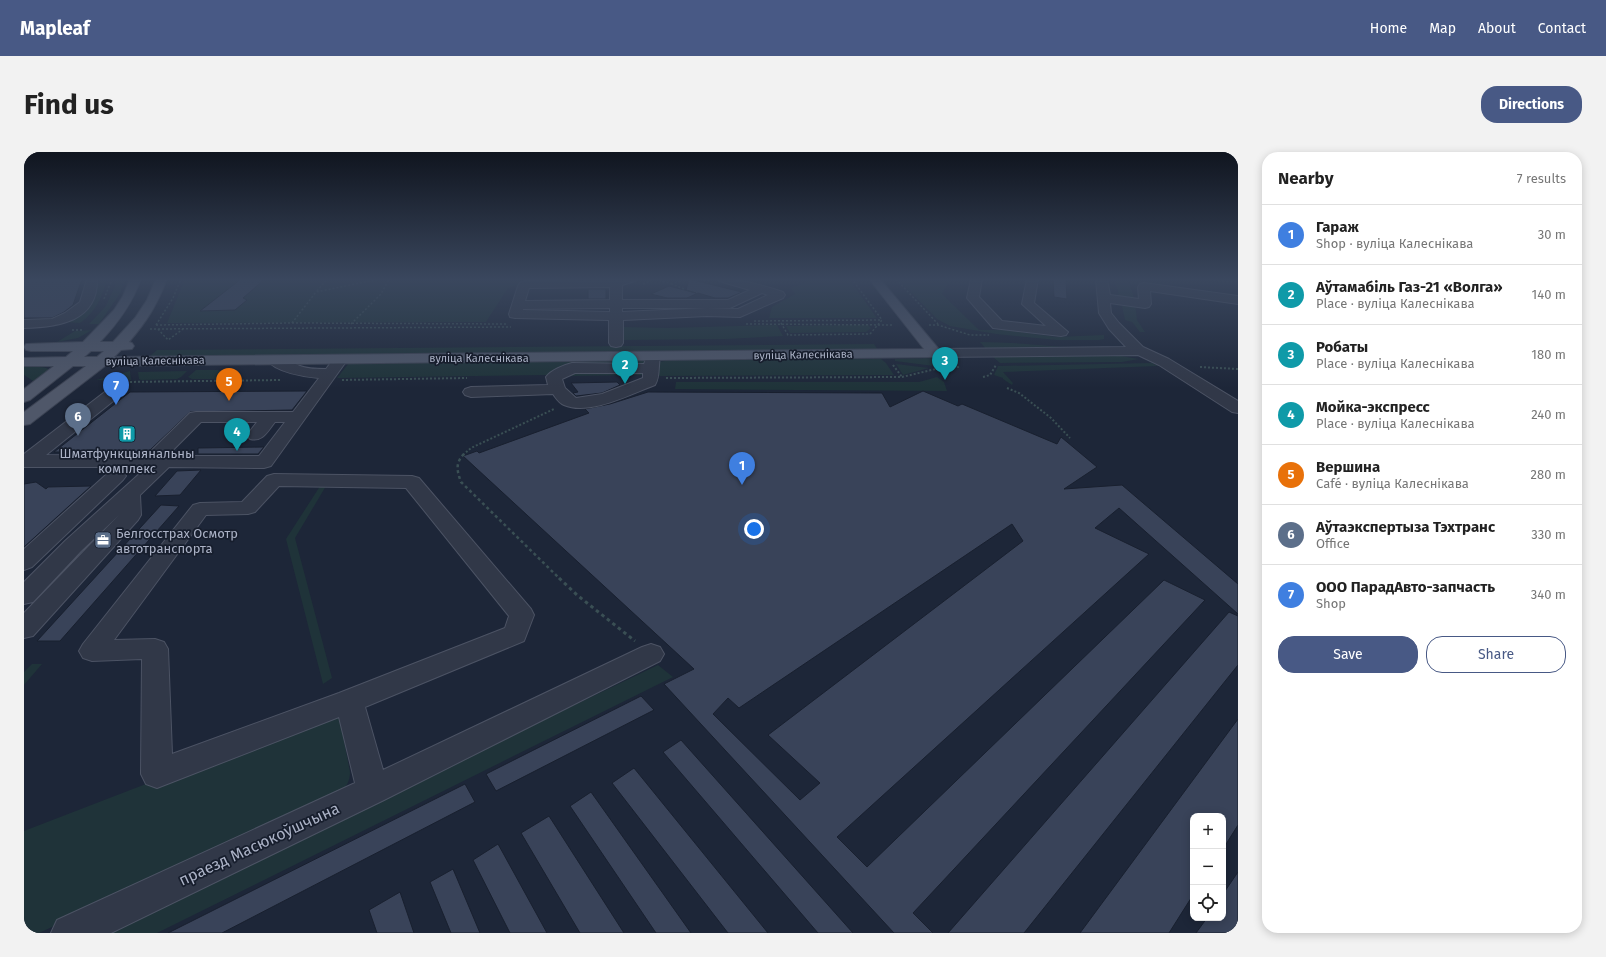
<!DOCTYPE html>
<html lang="en">
<head>
<meta charset="utf-8">
<style>
  body { margin:0; font-family:"Fira Sans",sans-serif; background:#f2f2f2; color:#222 }
  .controls { position:absolute; right:12px; bottom:12px; display:grid; overflow:hidden; border-radius:8px; box-shadow:0 2px 10px #0003 }
  .controls button { width:36px; height:36px; display:grid; place-items:center; padding:0; border:0; border-bottom:1px solid #e0e0e0; background:#fff; color:#222; font:20px sans-serif }
  .you { position:absolute; left:730px; top:377px; width:14px; height:14px; margin:-10px; border:3px solid #fff; border-radius:50%; background:#1a73e8; box-shadow:0 0 0 6px #1a73e833 }
  .badge { display:grid; place-items:center; width:26px; height:26px; border-radius:50%; background:#485985; color:#fff; font-size:13px; font-weight:700 }
  .pin { position:absolute; translate:-50% -33px; filter:drop-shadow(0 1px 2px #0008) }
  .pin::after { content:''; position:absolute; top:21px; width:14px; height:12px; background:inherit; clip-path:polygon(0 0,100% 0,50% 100%) }
  .list { margin:0; padding:0; list-style:none }
  h2 { display:flex; justify-content:space-between; align-items:center; height:52px; margin:0; padding:0 16px; font-size:17px }
  h2 small { font-size:13px; font-weight:400; color:#767676 }
  .list li { display:grid; grid-template-columns:26px 1fr auto; gap:12px; align-items:center; box-sizing:border-box; height:60px; padding:0 16px; border-top:1px solid #e0e0e0 }
  .list b { display:block; font-size:15px; white-space:nowrap }
  .list p { margin:0; font-size:13px; white-space:nowrap; color:#767676 }
  .list em { font-size:13px; font-style:normal; color:#767676 }
  .actions { display:flex; gap:8px; padding:12px 16px }
  .actions a { flex:1; padding:9px 0; border:1px solid #485985; border-radius:16px; text-align:center; font-size:14px; color:#485985 }
  .actions .main { background:#485985; color:#fff }
  .icon { flex:none; width:22px; height:22px; fill:none; stroke:currentColor; stroke-width:2; stroke-linecap:round; stroke-linejoin:round }
  .map { position:relative; flex:none; width:1214px; height:781px; overflow:hidden; border-radius:16px }
  header { display:flex; align-items:center; gap:24px; box-sizing:border-box; height:56px; padding:0 20px; background:#485985; color:#fff }
  header strong { font-size:19px }
  nav { display:flex; gap:22px; margin-inline-start:auto; font-size:14px }
  .intro { display:flex; align-items:center; justify-content:space-between; box-sizing:border-box; height:96px; padding:0 24px }
  h1 { margin:0; font-size:28px }
  .button { padding:10px 18px; border-radius:16px; background:#485985; color:#fff; font-size:14px; font-weight:700 }
  main { display:flex; gap:24px; padding:0 24px }
  aside { flex:1; background:#fff; border-radius:16px; box-shadow:0 2px 10px #0003 }
  .map>svg:first-child { display:block }
  .green { fill:#1f3339 }
  .building { fill:#394359; stroke:#19202f; fill-rule:evenodd }
  .lines { fill:none; stroke-linecap:round; stroke-linejoin:round }
  .minor-casing { stroke:#4c5364; stroke-width:2 }
  .major-casing { stroke:#3b4252; stroke-width:2 }
  .path-far3 { stroke:#3a4f54; stroke-width:1.5; stroke-dasharray:2 2; stroke-linecap:butt }
  .path-far2 { stroke:#3a4f54; stroke-width:2; stroke-dasharray:2 2; stroke-linecap:butt }
  .path-far1 { stroke:#3a4f54; stroke-width:2.5; stroke-dasharray:3 3; stroke-linecap:butt }
  .path { stroke:#3a4f54; stroke-width:3; stroke-dasharray:3.5 3.5; stroke-linecap:butt }
  .minor { fill:#313848; fill-rule:evenodd }
  .major { fill:#4f5769; fill-rule:evenodd }
  .labels { text-anchor:middle; dominant-baseline:central; stroke-width:3.5; stroke-linejoin:round; paint-order:stroke }
  .far-street-label { font-size:11px; fill:#abb2c6; stroke:#171e2d }
  .poi-label { font-size:13px; fill:#abb2c6; stroke:#171e2d }
  .near-street-label { font-size:16px; fill:#abb2c6; stroke:#171e2d }
</style>
</head>
<body>
<header>
<strong>Mapleaf</strong>
<nav><a>Home</a><a>Map</a><a>About</a><a>Contact</a></nav>
</header>
<div class="intro"><h1>Find us</h1><a class="button">Directions</a></div>
<main>
<div class="map">
<svg width="1214" height="781" viewBox="0 0 1214 781">
  <rect width="100%" height="100%" fill="#1d2638"/>
  <path class="green" d="M 76,127 L 83,127 C 78,145 73,159 56,171 L 42,170 L 66,153 Z
    M 94,127 L 100,127 L 97,140 L 75,172 L 65,172 L 82,154 Z
    M 161,127 L 513,127 L 484,136 L 462,170 L 143,171 Z
    M 790,127 L 825,127 L 853,166 L 745,166 L 748,155 L 771,142 L 767,136 Z
    M 874,127 L 926,127 L 918,142 L 955,178 L 982,178 L 1032,185 L 1080,183 L 1080,187 L 1075,188 L 1032,188 L 972,182 L 926,174 L 913,167 Z
    M 1091,127 L 1104,127 L 1110,146 L 1095,144 Z
    M 1097,150 L 1111,151 L 1113,168 L 1121,180 L 1116,180 L 1108,170 L 1101,168 Z
    M 753,173 L 759,184 L 702,187 L 598,188 L 598,175 L 644,176 Z
    M 844,173 L 847,176 L 842,180 L 766,181 L 762,174 Z
    M 68,178 L 54,186 L 33,190 L 51,179 Z
    M 956,190 C 994,190 1032,195 1070,197 L 963,198 Z
    M 850,192 L 854,198 L 760,198 L 715,201 L 126,204 L 133,198 Z
    M 1097,204 L 1115,207 L 1098,210 L 976,211 L 969,205 Z
    M 914,206 L 921,207 L 931,212 L 910,214 L 871,209 L 871,207 Z
    M 614,207 L 620,209 L 620,212 L 534,219 L 523,223 L 313,226 L 325,211 Z
    M 857,207 L 862,211 L 870,223 L 635,224 L 634,210 L 647,208 Z
    M 1128,211 L 1134,214 L 979,220 L 989,231 L 988,233 L 979,227 L 979,226 L 970,223 L 974,214 Z
    M 872,212 L 905,216 L 879,223 Z
    M 0,215 C 8,215 21,213 27,219 L 20,228 L 9,229 L 0,223 Z
    M 172,218 L 194,218 L 204,227 L 168,227 L 164,225 Z
    M 106,219 L 107,228 L 72,228 Z
    M 163,219 L 157,225 L 153,227 L 117,228 L 115,227 L 114,220 Z
    M 622,219 L 622,223 L 538,224 L 544,220 Z
    M 913,225 L 920,230 L 923,239 L 651,237 L 652,230 L 895,230 Z
    M 300,328 L 305,329 L 271,386 L 308,526 L 299,532 L 262,387 Z
    M 8,512 L 18,512 L 0,533 L 0,520 Z
    M 634,513 L 649,525 L 133,781 L 75,781 Z
    M 306,561 L 313,562 L 316,568 L 326,620 C 326,630 322,635 315,642 L 15,781 L 0,781 L 0,679 Z"/>
  <path class="building" d="M 0,127 L 58,127 L 49,153 L 40,160 L 28,166 L 0,166 Z
    M 217,127 L 241,127 L 219,146 L 223,148 L 211,158 L 176,159 Z
    M 665,127 L 718,140 L 704,146 L 691,146 L 674,141 L 663,146 L 643,146 L 627,142 L 645,134 L 672,141 L 662,138 Z
    M 1029,127 L 1042,127 L 1043,147 L 1030,145 Z
    M 564,137 L 582,137 L 582,147 L 564,147 Z
    M 593,230 L 596,233 L 578,241 L 552,244 L 549,241 L 554,240 L 547,231 Z
    M 283,239 L 268,258 L 166,260 L 124,300 L 30,300 L 106,240 Z
    M 899,239 L 934,254 L 938,252 L 1033,292 L 1037,285 L 1073,315 L 1040,337 L 1098,333 L 1214,432 L 1214,462 L 1095,356 L 1071,376 L 1125,402 L 813,685 L 843,715 L 1140,428 L 1181,448 L 889,761 L 909,781 L 870,781 L 640,532 L 670,517 L 439,304 L 453,299 L 455,301 L 565,261 L 561,257 L 586,252 L 624,240 L 858,241 L 866,255 ZM 988,372 L 999,389 L 744,583 L 796,631 L 776,648 L 689,562 L 704,546 L 715,556 Z
    M 240,295 L 234,302 L 174,302 L 174,296 Z
    M 177,318 L 156,343 L 131,344 L 153,319 Z
    M 12,330 L 22,337 L 24,335 L 67,334 L 0,395 L 0,332 Z
    M 137,353 L 155,354 L 36,489 L 13,489 Z
    M 1205,460 L 1214,464 L 1214,513 L 1000,781 L 924,781 Z
    M 617,544 L 630,558 L 472,639 L 462,622 Z
    M 1214,567 L 1214,673 L 1199,697 L 1199,664 L 1169,664 L 1169,743 L 1145,781 L 1056,781 Z
    M 657,588 L 829,781 L 794,781 L 639,600 Z
    M 610,616 L 744,781 L 704,781 L 588,631 Z
    M 441,632 L 451,650 L 198,781 L 144,781 Z
    M 567,640 L 667,781 L 632,781 L 546,654 Z
    M 525,664 L 600,781 L 556,781 L 497,681 Z
    M 474,692 L 479,701 L 523,781 L 486,781 L 449,708 Z
    M 429,717 L 456,781 L 427,781 L 406,730 Z
    M 1214,720 L 1214,781 L 1172,781 L 1183,766 L 1199,766 L 1199,742 Z
    M 376,740 L 390,781 L 353,781 L 345,758 Z"/>
  <g class="lines">
    <defs>
      <path id="minor" d="M 63,127 L 73,127 C 74,170 34,175 0,176 L 0,168 L 28,167 L 41,161 L 56,150 Z
        M 612,127 L 611,129 L 598,133 L 598,148 L 704,148 L 726,138 L 695,129 L 694,127 C 717,127 738,133 759,140 L 761,143 L 759,146 L 716,165 L 683,164 L 599,168 L 599,191 L 597,194 L 592,195 L 587,194 L 585,191 L 585,168 L 491,166 L 486,165 L 485,162 L 494,134 L 496,131 L 502,129 ZM 586,135 L 586,148 L 501,149 L 505,136 L 507,136 ZM 738,141 L 744,143 L 714,157 L 683,156 L 598,160 L 598,156 L 706,156 ZM 586,156 L 586,160 L 499,158 L 499,157 Z
        M 947,127 L 958,127 L 955,145 L 978,169 L 1022,174 L 998,152 L 1003,127 L 1014,127 L 1010,151 L 1044,180 L 1042,183 L 1037,184 L 969,176 L 943,146 Z
        M 1072,127 L 1083,127 L 1086,143 L 1115,147 L 1114,135 L 1116,132 L 1120,131 L 1214,144 L 1214,152 L 1126,139 L 1127,152 L 1125,155 L 1121,156 L 1086,151 L 1087,161 L 1095,171 L 1119,195 L 1145,207 L 1214,249 L 1214,261 L 1208,260 L 1135,213 L 1114,203 L 911,205 L 906,204 L 904,201 L 906,198 L 911,197 L 1102,195 L 1085,177 L 1075,161 Z
        M 629,201 L 634,202 L 636,205 C 634,215 636,225 631,233 C 607,242 565,264 540,253 C 535,251 532,246 529,242 L 447,245 L 441,243 L 439,240 L 441,237 L 447,235 L 524,233 L 522,225 C 527,218 540,213 548,211 L 620,212 L 624,202 ZM 551,221 L 619,221 L 619,226 L 578,242 L 552,246 L 541,236 L 538,227 Z
        M 320,203 L 325,204 L 327,207 L 325,210 L 321,211 L 247,314 L 240,316 L 145,315 L 116,343 L 117,363 L 114,368 L 9,484 L 0,486 L 0,461 L 95,363 L 57,399 L 9,450 L 0,452 L 0,430 L 41,389 L 123,315 L 0,315 L 0,302 L 86,236 L 92,234 L 98,236 L 100,239 L 98,242 L 22,303 L 122,304 L 166,261 L 172,260 L 269,260 L 295,226 C 281,225 251,220 243,208 L 245,205 C 256,202 265,210 276,214 C 284,217 293,217 302,217 L 311,205 ZM 177,270 L 233,270 L 223,283 L 226,287 C 239,290 243,280 251,270 L 261,270 L 235,304 L 143,304 Z
        M 92,318 L 99,320 L 102,324 L 99,328 L 8,415 L 0,418 L 0,397 L 85,320 Z
        M 250,322 L 388,324 L 395,326 L 507,457 L 510,463 L 500,489 L 341,555 L 359,618 L 618,495 L 627,492 L 636,495 L 640,502 L 636,509 L 360,648 L 87,781 L 27,781 L 33,768 L 331,631 L 315,565 L 133,636 L 122,632 L 117,622 L 118,507 L 68,509 L 59,506 L 55,499 L 59,492 L 169,353 L 176,351 L 218,350 L 243,324 ZM 255,334 L 382,336 L 485,464 L 481,476 L 315,541 L 148,602 L 144,497 L 140,490 L 131,487 L 90,488 L 182,363 L 224,362 L 231,360 Z"/>
      <path id="major" d="M 106,127 L 117,127 C 108,152 94,171 76,190 L 89,190 L 111,166 L 123,148 L 132,127 L 143,127 C 133,153 123,169 105,190 L 108,191 L 110,194 L 108,197 L 97,198 L 90,205 L 900,197 L 845,127 L 856,127 L 918,201 L 916,204 L 911,205 L 81,214 L 24,258 L 6,272 L 0,273 L 0,260 L 62,214 L 49,214 L 6,248 L 0,250 L 0,237 L 30,214 L 0,214 L 0,206 L 42,205 L 49,199 L 7,199 L 2,198 L 0,195 L 2,192 L 59,190 L 90,158 L 99,144 ZM 67,199 L 80,199 L 73,205 L 60,205 Z"/>
    </defs>
    <use href="#minor" class="minor-casing"/>
    <use href="#major" class="major-casing"/>
    <path class="path-far3" d="M 631,127 L 648,132
      M 660,127 L 687,128
      M 660,127 L 648,132 L 660,137
      M 872,127 L 914,172
      M 1170,127 L 1214,130
      M 619,132 L 631,127
      M 293,139 L 303,127
      M 80,147 L 88,127
      M 730,169 L 858,168
      M 268,171 L 292,140 L 356,127
      M 757,171 L 764,183 L 846,182 L 858,168 L 828,127
      M 327,172 L 357,142 L 365,127
      M 722,172 L 869,173
      M 132,173 L 268,171 L 483,172
      M 132,173 L 149,146 L 157,127
      M 905,173 L 914,173 L 946,183 L 965,183
      M 126,177 L 487,175
      M 134,177 L 144,188 L 159,177
      M 48,178 L 59,178"/>
    <path class="path-far2" d="M 869,213 L 878,225
      M 1176,215 L 1214,217
      M 959,225 L 966,223 L 972,213
      M 642,226 L 878,225 L 916,216 L 935,215
      M 318,228 L 443,226
      M 102,230 L 257,228
      M 983,236 L 995,241 L 1027,266 L 1046,286
      M 439,303 L 447,296 L 530,257"/>
    <path class="path-far1" d="M 440,302 C 431,311 433,319 437,330 L 536,427"/>
    <path class="path" d="M 535,426 L 553,443 L 611,489"/>
    <use href="#minor" class="minor"/>
    <use href="#major" class="major"/>
  </g>
  <linearGradient id="sky" x2="0" y2="1"><stop stop-color="#10151f"/><stop offset="0.54" stop-color="#3a475e"/><stop offset="1" stop-color="#3a475e" stop-opacity="0"/></linearGradient>
  <rect width="1214" height="236" fill="url(#sky)"/>
  <defs>
    <symbol id="building-square" viewBox="-11 -11 22 22"><rect x="-9" y="-9" width="18" height="18" rx="4" fill="#0f9aa8" stroke="#171e2d"/><path d="M-4-6H4V6H1V3H-1V6H-4ZM-2.5-4.3h1.7v1.8h-1.7ZM.8-4.3h1.7v1.8H.8ZM-2.5-1h1.7V.8h-1.7ZM.8-1h1.7V.8H.8Z" fill="#fff"/></symbol>
    <symbol id="office-square" viewBox="-11 -11 22 22"><rect x="-9" y="-9" width="18" height="18" rx="4" fill="#5c6f8a" stroke="#171e2d"/><path d="M-6-3h4V-5.5h4V-3h4V5H-6ZM-1-4.5V-3h2v-1.5ZM-6 0V1H6V0Z" fill="#fff"/></symbol>
  </defs>
  <g fill-rule="evenodd">
    <use href="#building-square" x="93" y="272" width="20" height="20"/>
    <use href="#office-square" x="69" y="378" width="20" height="20"/>
  </g>
  <g class="labels">
    <g class="far-street-label">
      <text transform="translate(779 203) rotate(-1)">вуліца Калеснікава</text>
      <text x="455" y="206">вуліца Калеснікава</text>
      <text transform="translate(131 209) rotate(-1)">вуліца Калеснікава</text>
    </g>
    <g class="poi-label">
      <text x="103" y="301">Шматфункцыянальны<tspan x="103" dy="15">комплекс</tspan></text>
      <text x="92" y="381" text-anchor="start">Белгосстрах Осмотр<tspan x="92" dy="15">автотранспорта</tspan></text>
    </g>
    <g class="near-street-label">
      <text transform="translate(235 692) rotate(-25)">праезд Масюкоўшчына</text>
    </g>
  </g>
</svg>
<div class="controls">
<button>+</button>
<button>−</button>
<button><svg class="icon" aria-label="locate" viewBox="0 0 24 24"><circle cx="12" cy="12" r="6"/><path d="M12 2v4M12 18v4M2 12h4M18 12h4"/></svg></button>
</div>
<div class="you"></div>
<div class="pin badge" style="left:718px;top:333px;background:#3f7fe0">1</div>
<div class="pin badge" style="left:601px;top:232px;background:#0f9aa8">2</div>
<div class="pin badge" style="left:921px;top:228px;background:#0f9aa8">3</div>
<div class="pin badge" style="left:213px;top:299px;background:#0f9aa8">4</div>
<div class="pin badge" style="left:205px;top:249px;background:#e8710a">5</div>
<div class="pin badge" style="left:54px;top:284px;background:#5c6f8a">6</div>
<div class="pin badge" style="left:92px;top:253px;background:#3f7fe0">7</div>
</div>
<aside>
<h2>Nearby<small>7 results</small></h2>
<ul class="list">
<li><span class="badge" style="background:#3f7fe0">1</span><div><b>Гараж</b><p>Shop · вуліца Калеснікава</p></div><em>30 m</em></li>
<li><span class="badge" style="background:#0f9aa8">2</span><div><b>Аўтамабіль Газ-21 «Волга»</b><p>Place · вуліца Калеснікава</p></div><em>140 m</em></li>
<li><span class="badge" style="background:#0f9aa8">3</span><div><b>Робаты</b><p>Place · вуліца Калеснікава</p></div><em>180 m</em></li>
<li><span class="badge" style="background:#0f9aa8">4</span><div><b>Мойка-экспресс</b><p>Place · вуліца Калеснікава</p></div><em>240 m</em></li>
<li><span class="badge" style="background:#e8710a">5</span><div><b>Вершина</b><p>Café · вуліца Калеснікава</p></div><em>280 m</em></li>
<li><span class="badge" style="background:#5c6f8a">6</span><div><b>Аўтаэкспертыза Тэхтранс</b><p>Office</p></div><em>330 m</em></li>
<li><span class="badge" style="background:#3f7fe0">7</span><div><b>ООО ПарадАвто-запчасть</b><p>Shop</p></div><em>340 m</em></li>
</ul>
<div class="actions"><a class="main">Save</a><a>Share</a></div>
</aside>
</main>
</body>
</html>
